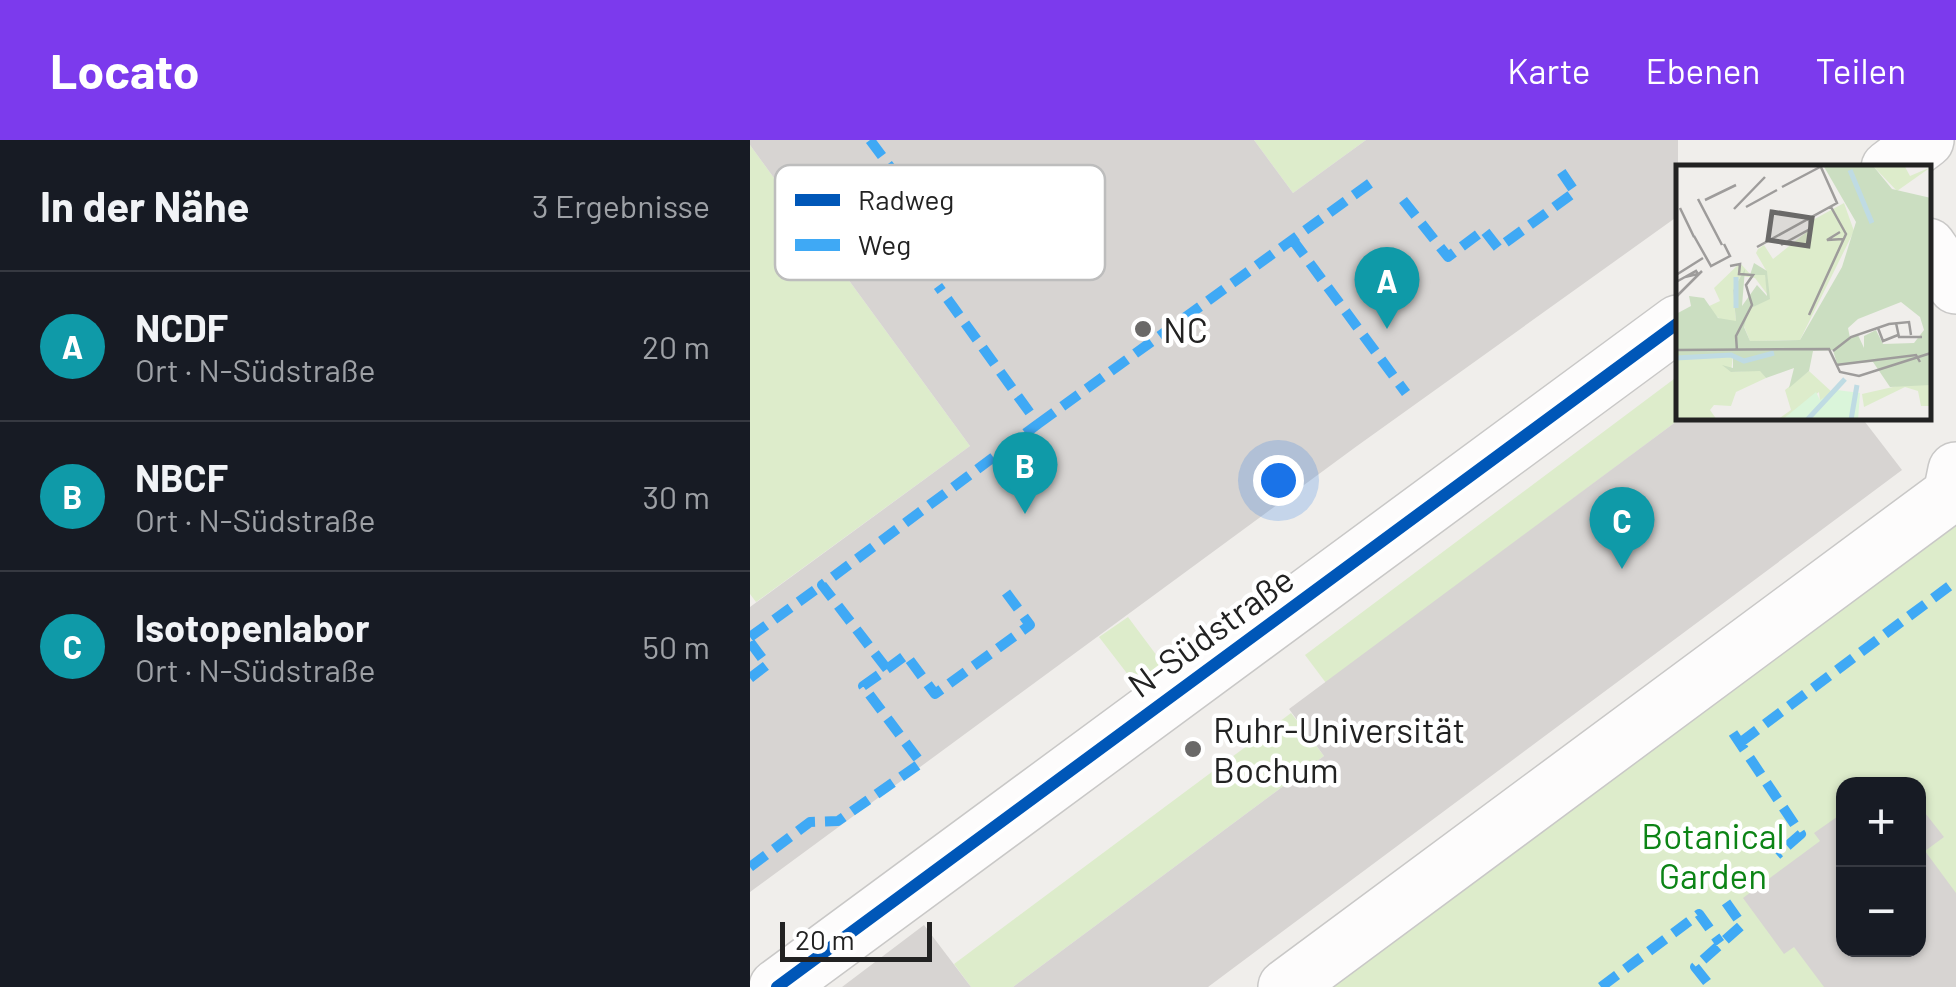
<!DOCTYPE html>
<html lang="de">
<head>
<meta charset="utf-8">
<style>
  body { margin:0; font-family:Barlow,sans-serif; background:#20242c; color:#f1f3f6 }
  .controls { position:absolute; right:30px; bottom:30px; display:grid; overflow:hidden; border-radius:20px; box-shadow:0 2px 8px #0004 }
  .controls button { width:90px; height:90px; display:grid; place-items:center; padding:0; border:0; border-bottom:2px solid #363941; background:#171b24; color:#f1f3f6; font:50px sans-serif }
  .scale { position:absolute; left:30px; bottom:25px; width:152px; box-sizing:border-box; padding-left:10px; border:5px solid #222; border-top:0; font-size:28px; line-height:35px; white-space:nowrap; color:#222; -webkit-text-stroke:8px #fff; paint-order:stroke }
  .you { position:absolute; left:528px; top:340px; width:35px; height:35px; margin:-25px; border:8px solid #fff; border-radius:50%; background:#1a73e8; box-shadow:0 0 0 15px #1a73e833 }
  .badge { display:grid; place-items:center; width:65px; height:65px; border-radius:50%; background:#7c3aed; color:#fff; font-size:32px; font-weight:700 }
  .pin { position:absolute; translate:-50% -82px; filter:drop-shadow(0 2px 5px #0008) }
  .pin::after { content:''; position:absolute; top:52px; width:35px; height:30px; background:inherit; clip-path:polygon(0 0,100% 0,50% 100%) }
  .list { margin:0; padding:0; list-style:none }
  h2 { display:flex; justify-content:space-between; align-items:center; height:130px; margin:0; padding:0 40px; font-size:42px }
  h2 small { font-size:32px; font-weight:400; color:#9ea1a6 }
  .list li { display:grid; grid-template-columns:65px 1fr auto; gap:30px; align-items:center; box-sizing:border-box; height:150px; padding:0 40px; border-top:2px solid #363941 }
  .list b { display:block; font-size:38px; white-space:nowrap }
  .list p { margin:0; font-size:32px; white-space:nowrap; color:#9ea1a6 }
  .list em { font-size:32px; font-style:normal; color:#9ea1a6 }
  .map { position:relative; flex:none; width:1206px; height:847px; overflow:hidden }
  header { display:flex; align-items:center; gap:60px; box-sizing:border-box; height:140px; padding:0 50px; background:#7c3aed; color:#fff }
  header strong { font-size:48px }
  nav { display:flex; gap:55px; margin-inline-start:auto; font-size:35px }
  main { display:flex }
  aside { flex:1; background:#171b24 }
  .map>svg:first-child { display:block }
  .grass { fill:#ddeccb; fill-rule:evenodd }
  .building { fill:#d7d4d2 }
  .lines { fill:none; stroke-linecap:round; stroke-linejoin:round }
  .minor-casing { stroke:#c9c8c7; stroke-width:58 }
  .minor { stroke:#fdfcfc; stroke-width:55 }
  .quiet { stroke:#3fa9f5; stroke-width:10; stroke-dasharray:20 10; stroke-linecap:butt }
  .cycleway-casing { stroke:#fff; stroke-width:19 }
  .cycleway { stroke:#0057b8; stroke-width:12 }
  .poi-dot { fill:#6a6968; stroke:#fff; stroke-width:4 }
  .labels { text-anchor:middle; dominant-baseline:central; stroke-width:9; stroke-linejoin:round; paint-order:stroke }
  .poi-label { font-size:35px; fill:#222; stroke:#fff; text-anchor:start }
  .street-label { font-size:35px; fill:#222; stroke:#fff }
  .park-label { font-size:35px; fill:#0c8416; stroke:#fff }
  .inset-river { fill:none; stroke:#bfdbe3; stroke-width:5 }
  .inset-road { fill:none; stroke:#9e9c9b; stroke-width:2.5 }
  .view { fill:#6a6968; fill-opacity:0.15; stroke:#6a6968; stroke-width:5 }
  .inset-edge { fill:none; stroke:#222; stroke-width:5 }
  .key { fill:#fff; stroke:#bdbdbd; stroke-width:2.5 }
  .key-label { font-size:28px; fill:#222 }
</style>
</head>
<body>
<header>
<strong>Locato</strong>
<nav><a>Karte</a><a>Ebenen</a><a>Teilen</a></nav>
</header>
<main>
<aside>
<h2>In der Nähe<small>3 Ergebnisse</small></h2>
<ul class="list">
<li><span class="badge" style="background:#0f9aa8">A</span><div><b>NCDF</b><p>Ort · N-Südstraße</p></div><em>20 m</em></li>
<li><span class="badge" style="background:#0f9aa8">B</span><div><b>NBCF</b><p>Ort · N-Südstraße</p></div><em>30 m</em></li>
<li><span class="badge" style="background:#0f9aa8">C</span><div><b>Isotopenlabor</b><p>Ort · N-Südstraße</p></div><em>50 m</em></li>
</ul>
</aside>
<div class="map">
<svg width="1206" height="847" viewBox="0 0 1206 847">
  <rect width="100%" height="100%" fill="#f0eeeb"/>
  <path class="grass" d="M 504,0 L 616,0 L 543,53 Z
    M 0,5 L 220,306 L 6,462 L 0,454 Z
    M 928,236 L 928,278 L 931,278 L 576,543 L 555,515 Z
    M 1206,372 L 1206,847 L 567,847 ZM 1094,644 L 1168,644 L 1168,810 L 1094,810 Z
    M 378,477 L 416,528 L 389,549 L 349,497 Z
    M 541,573 L 574,616 L 263,847 L 221,847 L 204,824 Z"/>
  <path class="building" d="M 0,0 L 504,0 L 543,53 L 616,0 L 928,0 L 928,76 L 607,306 L 0,752 L 0,467 L 220,306 L 0,5 Z
    M 931,278 L 1112,278 L 1152,330 L 458,847 L 263,847 L 574,616 L 539,569 Z
    M 1168,664 L 1194,697 L 1175,711 L 1206,753 L 1206,847 L 1074,847 L 1044,807 L 1034,814 L 993,758 L 1070,701 L 1064,693 L 1094,672 L 1094,810 L 1168,810 Z
    M 174,785 L 221,847 L 92,847 Z"/>
  <g class="lines">
    <defs>
      <path id="minor" d="M 1139,28 L 1176,0
        M 1178,106 L 1206,146
        M 27,847 L 928,183
        M 536,847 L 1201,354 L 1206,330"/>
    </defs>
    <use href="#minor" class="minor-casing"/>
    <use href="#minor" class="minor"/>
    <path class="quiet" d="M 120,0 L 193,98
      M 653,60 L 698,117 L 734,90 L 748,108 L 825,52 L 808,27
      M 542,99 L 656,253
      M 288,284 L 626,39
      M 0,497 L 72,445
      M 0,502 L 17,525 L 0,538
      M 137,529 L 156,515 L 185,554 L 280,485 L 252,447
      M 983,593 L 1051,694 L 1027,715
      M 991,602 L 1206,441
      M 0,727 L 60,682 L 88,681 L 171,623 L 113,546 L 137,529 L 72,445 L 288,284 L 188,146
      M 957,842 L 945,827 L 992,785 L 973,758
      M 851,847 L 949,774 L 970,803"/>
    <defs>
      <path id="cycleway" d="M 27,847 L 928,183"/>
    </defs>
    <use href="#cycleway" class="cycleway-casing"/>
    <use href="#cycleway" class="cycleway"/>
  </g>
  <g class="poi-dot">
    <circle cx="393" cy="189" r="10"/>
    <circle cx="443" cy="609" r="10"/>
  </g>
  <g class="labels">
    <g class="poi-label">
      <text x="413" y="189">NC</text>
      <text x="463" y="589">Ruhr-Universität<tspan x="463" dy="40">Bochum</tspan></text>
    </g>
    <g class="street-label">
      <text transform="translate(460 491) rotate(-36)">N-Südstraße</text>
    </g>
    <g class="park-label">
      <text x="963" y="695">Botanical<tspan x="963" dy="40">Garden</tspan></text>
    </g>
  </g>
  <g transform="translate(926 25)">
    <rect width="255" height="255" fill="#f0eeeb"/>
    <path d="M 214,0 L 228,0 L 234,11 L 255,2 L 221,26 L 198,2 ZM 168,38 L 178,66 L 124,175 L 74,176 L 68,161 L 73,144 L 94,133 L 79,113 L 65,111 L 57,125 L 60,156 L 47,156 L 29,143 L 44,136 L 38,123 L 64,98 L 75,110 L 89,110 L 92,125 L 91,107 L 80,88 L 82,84 L 88,80 L 97,94 L 137,62 L 135,56 ZM 0,190 L 7,195 L 57,190 L 55,207 L 84,205 L 90,213 L 60,227 L 55,241 L 38,240 L 34,245 L 41,255 L 0,255 ZM 133,206 L 157,228 L 144,236 L 143,227 L 108,254 L 101,255 L 115,245 L 109,225 ZM 239,217 L 255,220 L 255,241 L 245,241 L 242,226 L 229,222 L 188,242 L 186,229 Z" fill="#ddeccb"/>
    <path d="M 147,0 L 198,2 L 216,24 L 255,33 L 255,220 L 214,222 L 197,197 L 161,199 L 157,185 L 137,186 L 133,206 L 113,223 L 118,203 L 90,213 L 84,206 L 55,207 L 46,200 L 57,203 L 57,190 L 7,195 L 0,190 L 0,149 L 15,141 L 13,131 L 28,133 L 42,153 L 60,156 L 57,125 L 69,104 L 66,141 L 81,120 L 91,131 L 89,110 L 74,110 L 78,98 L 91,106 L 94,134 L 73,144 L 68,162 L 74,176 L 124,175 L 166,102 L 180,57 ZM 225,137 L 244,152 L 248,165 L 238,178 L 207,179 L 200,165 L 188,171 L 188,183 L 182,170 L 174,173 L 172,163 L 182,154 Z" fill="#cbdec1" fill-rule="evenodd"/>
    <path d="M 161,225 L 184,228 L 182,255 L 106,255 L 140,227 L 144,235 Z" fill="#daf5da"/>
    <path class="inset-river" d="M 174,5 L 196,58M 60,143 L 60,112M 0,193 L 55,190 L 68,196 L 98,188M 131,255 L 169,214M 175,255 L 181,220"/>
    <path class="inset-road" d="M 106,22 L 144,2M 22,34 L 46,80M 29,35 L 60,20M 70,42 L 101,25M 4,43 L 18,72M 58,44 L 89,12M 164,67 L 151,75 L 167,74M 18,71 L 35,101 L 54,91 L 48,79M 105,80 L 134,64 L 133,53M 81,82 L 161,38 L 144,0M 54,101 L 64,99 L 63,109 L 77,110 L 70,120 L 76,140 L 60,171 L 61,186M 0,110 L 27,93M 0,117 L 9,112 L 20,106 L 22,109 L 9,112M 0,132 L 26,106M 133,150 L 170,69 L 155,42M 220,158 L 223,172 L 246,172M 202,163 L 207,176 L 222,170M 0,185 L 153,184 L 164,207 L 183,211 L 255,188M 157,186 L 175,172 L 213,159 L 233,157 L 235,170M 160,200 L 240,190 L 244,197"/>
    <path class="view" d="M 96,47 L 136,53 L 132,81 L 92,75 Z"/>
    <rect width="255" height="255" class="inset-edge"/>
  </g>
  <rect x="25" y="25" width="330" height="115" rx="15" class="key"/>
  <rect x="45" y="54" width="45" height="12" fill="#0057b8"/>
  <rect x="45" y="99" width="45" height="12" fill="#3fa9f5"/>
  <g class="key-label">
    <text x="108" y="70">Radweg</text>
    <text x="108" y="115">Weg</text>
  </g>
</svg>
<div class="controls">
<button>+</button>
<button>−</button>
</div>
<div class="scale">20 m</div>
<div class="you"></div>
<div class="pin badge" style="left:637px;top:189px;background:#0f9aa8">A</div>
<div class="pin badge" style="left:275px;top:374px;background:#0f9aa8">B</div>
<div class="pin badge" style="left:872px;top:429px;background:#0f9aa8">C</div>
</div>
</main>
</body>
</html>
